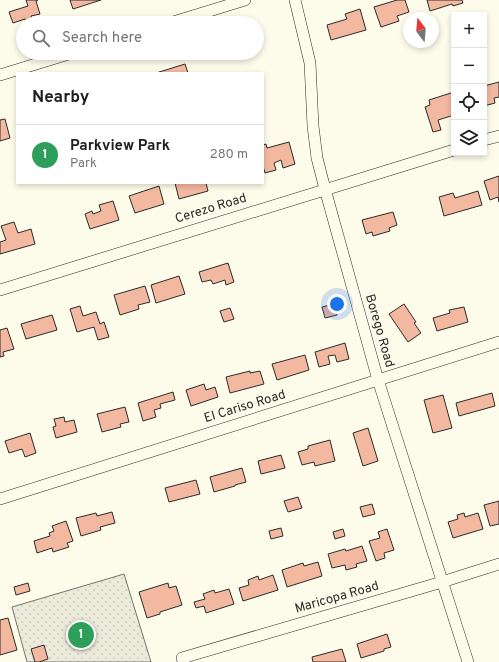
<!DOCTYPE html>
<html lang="en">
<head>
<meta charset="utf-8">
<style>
  body { margin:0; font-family:Overpass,sans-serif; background:#f2f2f2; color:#202124 }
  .controls { position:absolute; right:12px; top:12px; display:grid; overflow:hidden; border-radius:0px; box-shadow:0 2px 6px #0003 }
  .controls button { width:36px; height:36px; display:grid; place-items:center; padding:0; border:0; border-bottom:1px solid #e0e0e0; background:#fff; color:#202124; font:20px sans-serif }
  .compass { position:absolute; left:403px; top:12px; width:36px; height:36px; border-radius:50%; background:#fff; box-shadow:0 2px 6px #0003; rotate:344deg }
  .you { position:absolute; left:337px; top:304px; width:14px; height:14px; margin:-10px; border:3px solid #fff; border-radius:50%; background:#1a73e8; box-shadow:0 0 0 6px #1a73e833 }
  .badge { display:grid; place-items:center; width:26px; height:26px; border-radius:50%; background:#2563eb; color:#fff; font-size:13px; font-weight:700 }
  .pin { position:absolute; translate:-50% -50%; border:2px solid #fff; box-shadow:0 1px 4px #0006 }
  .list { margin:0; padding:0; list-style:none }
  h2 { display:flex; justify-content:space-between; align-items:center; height:52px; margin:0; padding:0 16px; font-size:17px }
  h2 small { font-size:13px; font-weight:400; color:#757577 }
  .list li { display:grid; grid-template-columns:26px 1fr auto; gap:12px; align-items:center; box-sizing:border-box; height:60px; padding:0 16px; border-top:1px solid #e0e0e0 }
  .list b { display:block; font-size:15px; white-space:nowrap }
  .list p { margin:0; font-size:13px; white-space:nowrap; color:#757577 }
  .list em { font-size:13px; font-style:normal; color:#757577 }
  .icon { flex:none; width:22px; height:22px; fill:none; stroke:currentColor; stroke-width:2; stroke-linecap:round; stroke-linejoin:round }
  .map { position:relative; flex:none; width:499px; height:662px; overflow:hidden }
  .search { position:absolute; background:#fff; box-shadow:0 2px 6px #0003; left:16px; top:16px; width:248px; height:44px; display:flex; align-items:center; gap:10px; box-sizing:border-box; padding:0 14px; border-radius:22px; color:#757577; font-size:15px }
  .panel { position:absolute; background:#fff; box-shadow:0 2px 6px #0003; left:16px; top:72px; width:248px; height:112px; border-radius:0px }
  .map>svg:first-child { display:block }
  .grass { fill:url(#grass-dots); stroke:#74746e }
  .building { fill:#f2b8a0; stroke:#2b2b2b }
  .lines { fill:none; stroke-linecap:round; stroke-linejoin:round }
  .minor-casing { stroke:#2b2b2b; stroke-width:12 }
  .minor { stroke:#fdfbea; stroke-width:11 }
  .labels { text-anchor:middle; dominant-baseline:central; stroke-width:3; stroke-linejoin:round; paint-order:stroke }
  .street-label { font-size:13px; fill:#2b2b2b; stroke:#fdfbea }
</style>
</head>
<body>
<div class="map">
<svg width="499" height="662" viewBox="0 0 499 662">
  <defs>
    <pattern id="grass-dots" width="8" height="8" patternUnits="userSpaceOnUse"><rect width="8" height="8" fill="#ecebdb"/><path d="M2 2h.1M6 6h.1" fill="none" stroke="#cbcabc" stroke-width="1.8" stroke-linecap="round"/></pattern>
  </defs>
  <rect width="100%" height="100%" fill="#fdfbea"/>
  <path class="grass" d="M 124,574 L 151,662 L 27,662 L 12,607 Z"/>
  <path class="building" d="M 26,0 L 38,0 L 36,1 L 40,14 L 31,16 L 33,23 L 26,23 L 25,19 L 13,23 L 9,12 L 28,6 Z
    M 70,0 L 101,0 L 73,9 Z
    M 397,0 L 405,0 L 409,12 L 397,16 L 399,21 L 381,27 L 374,7 Z
    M 427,0 L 462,0 L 463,3 L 453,6 L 452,4 L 430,11 Z
    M 360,9 L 366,30 L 331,40 L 327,25 L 347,19 L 345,14 Z
    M 185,64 L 188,73 L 156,73 Z
    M 499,82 L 499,97 L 494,98 L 495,103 L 484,106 L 484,86 Z
    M 454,92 L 454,115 L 438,120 L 441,130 L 433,132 L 425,107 L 430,105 L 429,100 Z
    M 5,119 L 10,138 L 0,141 L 0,120 Z
    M 289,142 L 295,164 L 283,168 L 281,160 L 274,163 L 276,170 L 265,173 L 263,166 L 263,145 L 266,144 L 267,148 Z
    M 499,176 L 499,202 L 498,197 L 490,200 L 484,181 Z
    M 175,183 L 206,183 L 208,191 L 179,199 Z
    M 159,186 L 164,204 L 135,213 L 129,196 Z
    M 478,191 L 482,205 L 444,216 L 439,197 L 453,193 L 455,198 Z
    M 113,201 L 119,220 L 90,229 L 85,214 L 92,211 L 93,214 L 101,211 L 99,205 Z
    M 393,212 L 397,225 L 389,228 L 390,231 L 373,236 L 372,232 L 366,234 L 362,220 Z
    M 14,222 L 18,233 L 31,229 L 35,244 L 0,254 L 0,242 L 6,240 L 1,226 Z
    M 228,263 L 234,282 L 226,285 L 225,280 L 213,284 L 211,280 L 202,282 L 199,272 Z
    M 179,276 L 185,294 L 156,303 L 151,285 Z
    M 145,286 L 150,302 L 138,305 L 139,309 L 120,315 L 114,295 Z
    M 334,304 L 337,315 L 325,318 L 322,307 Z
    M 404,304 L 416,322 L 414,323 L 421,333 L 408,342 L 389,314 Z
    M 80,306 L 83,316 L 96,312 L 100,324 L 104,322 L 109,337 L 98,340 L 94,327 L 77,332 L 70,309 Z
    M 464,307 L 468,322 L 437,331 L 433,318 L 450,313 L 449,310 Z
    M 230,308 L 234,319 L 224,322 L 220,311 Z
    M 52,315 L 57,330 L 26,339 L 21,324 Z
    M 7,328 L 14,349 L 3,352 L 4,356 L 0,357 L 0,330 Z
    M 345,343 L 349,359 L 337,362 L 335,355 L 328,356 L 330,364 L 319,367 L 315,352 Z
    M 305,355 L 309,370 L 277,380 L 272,364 Z
    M 250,371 L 250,373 L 260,371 L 264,384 L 230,393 L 226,377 Z
    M 204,384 L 206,390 L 215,387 L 218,397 L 191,406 L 186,390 Z
    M 173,392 L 175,400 L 160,404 L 161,408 L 154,410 L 156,417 L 143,421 L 138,403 Z
    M 492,393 L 495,406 L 459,416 L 456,403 Z
    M 443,395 L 452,428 L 433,433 L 424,400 Z
    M 125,407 L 129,422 L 120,424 L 121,427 L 102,432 L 97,414 Z
    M 64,417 L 65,422 L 74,420 L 77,432 L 56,438 L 53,427 L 56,426 L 54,419 Z
    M 368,428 L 378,461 L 363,466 L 353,433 Z
    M 30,433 L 36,453 L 25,457 L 22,449 L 9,453 L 5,441 Z
    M 330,440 L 335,461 L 315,466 L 314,462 L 302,465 L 298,452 L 308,449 L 308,446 Z
    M 281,455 L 285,468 L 261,474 L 258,461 Z
    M 242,468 L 246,482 L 235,485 L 235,486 L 214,492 L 210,477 Z
    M 196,480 L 200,494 L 169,502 L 165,488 Z
    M 298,497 L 302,508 L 288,512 L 284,501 Z
    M 499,501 L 499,524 L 490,526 L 484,505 Z
    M 372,504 L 375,514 L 363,517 L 360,507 Z
    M 112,512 L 115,523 L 100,527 L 101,530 L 81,536 L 76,518 L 96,513 L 97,516 Z
    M 464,513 L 465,517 L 478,513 L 483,529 L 453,538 L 448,522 L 458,519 L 457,515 Z
    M 66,521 L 73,541 L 67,543 L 69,547 L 53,552 L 52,548 L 37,553 L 34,541 L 50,536 L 49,533 L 54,531 L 52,526 Z
    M 281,528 L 283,536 L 271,539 L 269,531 Z
    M 343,529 L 345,536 L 335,539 L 333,532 Z
    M 387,529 L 394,550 L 384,553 L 385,558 L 376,561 L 369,541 L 380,538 L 378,532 Z
    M 362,546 L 367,561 L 356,564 L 357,567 L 346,570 L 345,565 L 332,568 L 328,554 L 345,549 L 346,551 Z
    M 318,562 L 322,576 L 287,587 L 282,570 L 303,563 L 304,566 Z
    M 273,575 L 278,590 L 243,601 L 239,588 L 249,585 L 248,580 L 258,576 L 259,580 Z
    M 28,583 L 30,591 L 16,595 L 14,587 Z
    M 168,583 L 169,588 L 176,586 L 182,605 L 160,612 L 160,614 L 147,618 L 139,592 Z
    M 229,589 L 234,604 L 206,613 L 204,606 L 196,608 L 194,602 L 205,599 L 203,594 L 214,590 L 215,593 Z
    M 8,618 L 17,650 L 0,655 L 0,620 Z
    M 387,634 L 391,647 L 384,649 L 384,651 L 361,658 L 357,644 Z
    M 44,645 L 48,659 L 39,662 L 35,662 L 31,649 Z
    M 342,649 L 346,662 L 313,662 L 312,657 Z"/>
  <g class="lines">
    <defs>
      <path id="minor" d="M 295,0 L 310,63 L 313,126 L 317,158 L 325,189 L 378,380 L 468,662
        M 170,23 L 245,0
        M 0,75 L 72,53
        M 484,140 L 499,136
        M 0,290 L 454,150
        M 0,499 L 499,342
        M 184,662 L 182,658 L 442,582 L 499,564"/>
    </defs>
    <use href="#minor" class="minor-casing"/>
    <use href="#minor" class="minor"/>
  </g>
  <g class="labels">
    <g class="street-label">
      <text transform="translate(211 209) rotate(-17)">Cerezo Road</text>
      <text transform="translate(379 331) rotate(74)">Borego Road</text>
      <text transform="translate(245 407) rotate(-17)">El Cariso Road</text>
      <text transform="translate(337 598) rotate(-16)">Maricopa Road</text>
    </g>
  </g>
</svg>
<div class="controls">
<button>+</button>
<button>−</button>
<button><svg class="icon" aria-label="locate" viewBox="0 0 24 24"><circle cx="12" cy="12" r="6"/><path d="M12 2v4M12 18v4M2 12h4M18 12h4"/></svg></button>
<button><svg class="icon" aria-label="layers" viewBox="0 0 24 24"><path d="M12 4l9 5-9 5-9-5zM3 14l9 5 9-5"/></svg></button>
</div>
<svg class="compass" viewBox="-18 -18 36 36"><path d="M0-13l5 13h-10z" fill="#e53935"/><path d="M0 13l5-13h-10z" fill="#757577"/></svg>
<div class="you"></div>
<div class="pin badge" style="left:81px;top:635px;background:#2e9e5b">1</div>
<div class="search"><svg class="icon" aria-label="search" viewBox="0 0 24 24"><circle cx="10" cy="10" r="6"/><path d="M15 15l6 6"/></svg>Search here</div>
<section class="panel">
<h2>Nearby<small></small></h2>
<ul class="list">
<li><span class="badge" style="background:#2e9e5b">1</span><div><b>Parkview Park</b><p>Park</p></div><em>280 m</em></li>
</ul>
</section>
</div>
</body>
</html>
